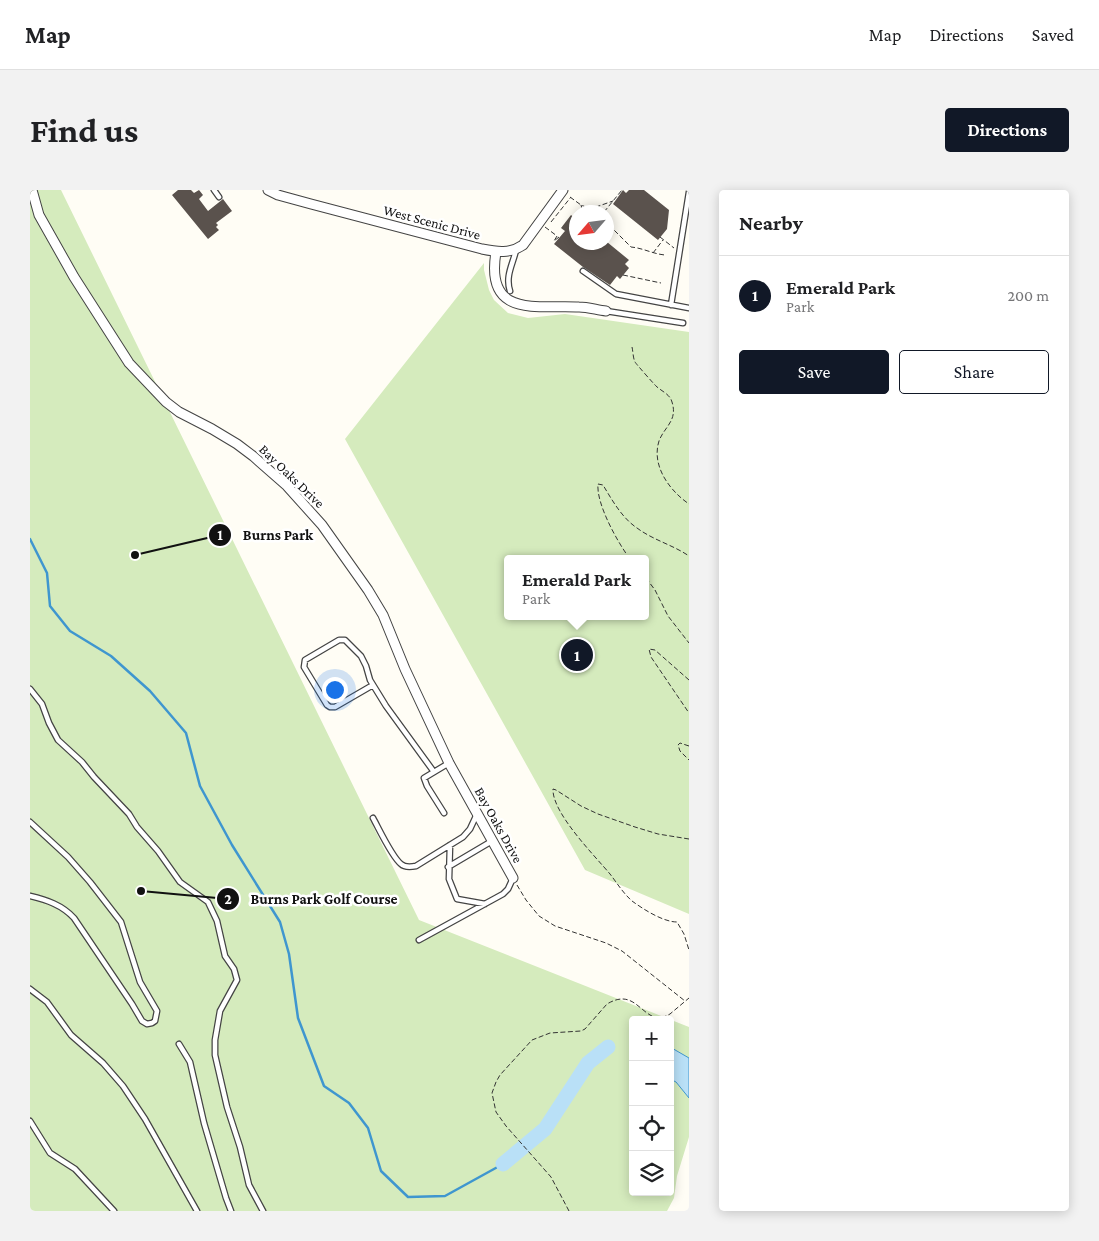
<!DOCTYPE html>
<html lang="en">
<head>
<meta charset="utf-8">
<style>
  body { margin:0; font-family:"Crimson Pro",serif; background:#f2f2f2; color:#202124 }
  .controls { position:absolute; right:15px; bottom:15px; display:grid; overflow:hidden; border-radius:5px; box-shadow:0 2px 12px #0003 }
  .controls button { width:45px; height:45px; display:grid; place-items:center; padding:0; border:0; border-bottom:1px solid #e0e0e0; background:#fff; color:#202124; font:25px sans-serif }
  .compass { position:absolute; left:539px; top:15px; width:45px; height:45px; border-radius:50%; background:#fff; box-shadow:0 2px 12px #0003; rotate:242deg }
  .you { position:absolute; left:304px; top:499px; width:18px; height:18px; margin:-12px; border:4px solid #fff; border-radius:50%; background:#1a73e8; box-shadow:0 0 0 8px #1a73e833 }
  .badge { display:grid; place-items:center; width:32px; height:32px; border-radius:50%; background:#111827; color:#fff; font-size:16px; font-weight:700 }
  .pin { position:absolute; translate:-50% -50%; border:2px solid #fff; box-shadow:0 1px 5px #0006 }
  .popup { position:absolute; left:474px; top:365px; width:145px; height:65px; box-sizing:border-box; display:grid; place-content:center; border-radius:5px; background:#fff; filter:drop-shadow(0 1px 4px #0005); font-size:16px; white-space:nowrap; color:#757577 }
  .popup b { font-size:19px; color:#202124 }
  .popup::after { content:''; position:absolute; left:50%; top:100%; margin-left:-10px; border:10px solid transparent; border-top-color:#fff }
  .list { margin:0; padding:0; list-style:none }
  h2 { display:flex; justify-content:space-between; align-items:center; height:65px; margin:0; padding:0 20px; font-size:21px }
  h2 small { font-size:16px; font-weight:400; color:#757577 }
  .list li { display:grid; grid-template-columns:32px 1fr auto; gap:15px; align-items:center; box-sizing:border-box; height:80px; padding:0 20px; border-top:1px solid #e0e0e0 }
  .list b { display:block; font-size:19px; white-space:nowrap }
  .list p { margin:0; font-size:16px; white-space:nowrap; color:#757577 }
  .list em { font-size:16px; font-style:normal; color:#757577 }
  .actions { display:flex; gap:10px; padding:15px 20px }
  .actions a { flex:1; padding:11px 0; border:1px solid #111827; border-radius:5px; text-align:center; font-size:18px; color:#111827 }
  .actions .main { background:#111827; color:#fff }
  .icon { flex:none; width:28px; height:28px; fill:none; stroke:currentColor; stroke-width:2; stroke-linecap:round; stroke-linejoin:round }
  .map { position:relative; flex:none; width:659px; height:1021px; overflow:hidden; border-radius:5px }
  header { display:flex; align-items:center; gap:30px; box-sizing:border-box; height:70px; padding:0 25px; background:#fff; border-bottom:1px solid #e0e0e0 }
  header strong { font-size:24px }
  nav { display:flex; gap:28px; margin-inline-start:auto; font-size:18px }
  .intro { display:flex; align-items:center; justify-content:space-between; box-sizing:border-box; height:120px; padding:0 30px }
  h1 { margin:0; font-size:35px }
  .button { padding:12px 22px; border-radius:5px; background:#111827; color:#fff; font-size:18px; font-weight:700 }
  main { display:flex; gap:30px; padding:0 30px }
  aside { flex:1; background:#fff; border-radius:5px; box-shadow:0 2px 12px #0003 }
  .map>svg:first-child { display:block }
  .green { fill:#d5ebbd; fill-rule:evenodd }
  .water { fill:#b9e0f7; stroke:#3f96cf }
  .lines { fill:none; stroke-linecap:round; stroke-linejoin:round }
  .stream { stroke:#3f96cf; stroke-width:2.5 }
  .river { stroke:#b9e0f7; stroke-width:15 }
  .building { fill:#5a524d }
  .lane-casing { stroke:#444; stroke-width:7 }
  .street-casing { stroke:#444; stroke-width:11 }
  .path { stroke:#333; stroke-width:1; stroke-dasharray:5 2.5; stroke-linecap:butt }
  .lane { stroke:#fff; stroke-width:4.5 }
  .street { stroke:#fff; stroke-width:9 }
  .labels { text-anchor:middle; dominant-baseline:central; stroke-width:5; stroke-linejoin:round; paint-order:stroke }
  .street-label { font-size:14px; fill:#111; stroke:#fff }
  .leader { fill:none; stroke:#111; stroke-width:2 }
  .callout-dot { fill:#111; stroke:#fff; stroke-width:2 }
  .mark-label { font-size:15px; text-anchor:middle; font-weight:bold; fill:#fff }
  .callout-label { font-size:15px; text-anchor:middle; font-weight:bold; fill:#111; stroke:#fff; stroke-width:5; stroke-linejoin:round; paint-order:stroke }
</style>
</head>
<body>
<header>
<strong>Map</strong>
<nav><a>Map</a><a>Directions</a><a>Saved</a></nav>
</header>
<div class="intro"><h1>Find us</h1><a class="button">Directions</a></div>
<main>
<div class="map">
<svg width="659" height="1021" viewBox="0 0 659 1021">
  <rect width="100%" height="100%" fill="#fffdf5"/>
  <path class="green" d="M 0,0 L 31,0 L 389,730 L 659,837 L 659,947 L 647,986 L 644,1008 L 637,1021 L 0,1021 ZM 603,830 L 640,830 L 640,1002 L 603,1002 Z
    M 454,73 L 454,80 L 459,100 L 464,110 L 478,123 L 498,128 L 535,124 L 659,142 L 659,724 L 555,680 L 315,249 ZM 478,369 L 616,369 L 616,426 L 478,426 Z"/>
  <path class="water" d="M 640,857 L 659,868 L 659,908 L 646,892 L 640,889 Z"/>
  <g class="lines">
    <path class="stream" d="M 0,349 L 17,383 L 20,416 L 40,441 L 81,466 L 120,501 L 156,543 L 170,596 L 202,655 L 250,732 L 259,764 L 268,828 L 294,896 L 319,913 L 338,938 L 351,981 L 378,1007 L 415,1006 L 473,974"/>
    <path class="river" d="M 473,974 L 515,939 L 558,873 L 578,857"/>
  </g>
  <path class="building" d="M 148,0 L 161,0 L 164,3 L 169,0 L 173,5 L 169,9 L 178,21 L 193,9 L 202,21 L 186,33 L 188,35 L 186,37 L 189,40 L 178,49 L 142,5 Z
    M 593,0 L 596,3 L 599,0 L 614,0 L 639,20 L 637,39 L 628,50 L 583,14 Z
    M 541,25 L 546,29 L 546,52 L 577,52 L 599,70 L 595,74 L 599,78 L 590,89 L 587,86 L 580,95 L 553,77 L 524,54 L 535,41 L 531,38 Z"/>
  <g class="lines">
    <defs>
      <path id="lane" d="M 184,0 L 189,7
        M 553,81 L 586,104 L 659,118
        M 480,101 C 475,86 483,74 486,60
        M 641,115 L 659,2
        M 576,121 L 653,133
        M 343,495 L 305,517 L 300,517 L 297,515 L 274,477 L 275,470 L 309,450 L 315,450 L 331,466 L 336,476 L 340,490 L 356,516 L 404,582
        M 0,499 L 12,514 L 19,533 L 28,550 L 52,572 L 64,587 L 99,624 L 107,637 L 128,661 L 150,692 L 178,712 L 187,731 L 195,766 L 204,779 L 207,790 L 190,821 L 185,850 L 185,865 L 197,917 L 210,957 L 219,995 L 233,1021
        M 414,623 L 397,596 L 394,588 L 419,573
        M 343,628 C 349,639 362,667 371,674 C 375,678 381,677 386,676 L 433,647 L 440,639 L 447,624
        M 0,632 L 38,667 L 60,692 L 91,732 L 110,792 L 127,821 L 125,831 L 122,833 L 117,834 L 112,831 L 102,814 L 44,728 C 32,715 17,710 0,706
        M 420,655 L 419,689 L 427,709 L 455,714
        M 418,677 L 462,651
        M 389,750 L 473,704 L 478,699 L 483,688
        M 0,799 L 17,812 L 41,845 L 73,873 L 93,896 L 115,929 L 167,1021
        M 149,854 L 160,872 L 174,933 L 196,1008 L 201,1021
        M 0,931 L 20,963 L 45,979 L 84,1021"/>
      <path id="street" d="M 2,0 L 9,25 L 44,87 L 99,173 L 136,212 L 149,222 L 182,239 L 207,254 L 223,266 L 257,296 L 292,335 L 338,400 L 353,425 L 375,479 L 419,573 L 483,688
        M 238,0 L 248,5 L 281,14 L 452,59 C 467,62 480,64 493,55 L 533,0
        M 466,62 C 455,128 505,115 549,117 C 558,117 567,120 576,121"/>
    </defs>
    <use href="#lane" class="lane-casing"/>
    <use href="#street" class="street-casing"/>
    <path class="path" d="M 540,7 L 551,15 L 568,22
      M 551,15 L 553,22
      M 558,17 L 566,17 L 583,11
      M 574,22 L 592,0
      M 576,28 L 583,39 L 601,57 C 613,58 623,64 635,65
      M 521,32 L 541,7
      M 515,37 L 527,46 L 524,51 L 529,47
      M 630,47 L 644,58
      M 623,63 L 633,50
      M 593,85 L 631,93
      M 602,157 C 603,161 603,168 605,172 C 607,175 623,193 626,196 C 631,201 640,204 642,212 C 648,231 634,237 629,251 C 621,276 640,301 659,314
      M 600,369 C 588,353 566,314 568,294 L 573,295 C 582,310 592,328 607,338 C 623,350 643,355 659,366
      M 616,388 L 625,400 L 638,426 L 659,453
      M 659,490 L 625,460 L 619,459 L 621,467 L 659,523
      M 659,556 L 650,553 L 648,555 L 650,561 L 659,570
      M 659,649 L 628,644 L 605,637 L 568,624 L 551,616 L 526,600 L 523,599 C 522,623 565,666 580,684 C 587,693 593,703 602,711 C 613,719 633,732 647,732 L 654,744 L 659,760
      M 487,695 L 496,710 L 509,726 L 525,736 L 576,753 L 592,761 L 655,811
      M 539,1021 L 521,987 L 476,936 L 466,922 L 462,903 L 466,892 L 470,885 L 502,850 L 520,843 L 551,841 L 555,839 L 577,814 C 604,798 609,825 630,829 L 640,824 L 659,808"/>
    <use href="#lane" class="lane"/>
    <use href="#street" class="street"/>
  </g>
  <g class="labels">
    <g class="street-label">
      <text transform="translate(402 32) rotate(15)">West Scenic Drive</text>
      <text transform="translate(262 286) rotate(44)">Bay Oaks Drive</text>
      <text transform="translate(469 635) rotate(61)">Bay Oaks Drive</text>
    </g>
  </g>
  <path class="leader" d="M105 365L190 345M111 701L198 709"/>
  <g class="callout-dot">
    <circle cx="105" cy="365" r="5"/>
    <circle cx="111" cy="701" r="5"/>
    <circle cx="190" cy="345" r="12"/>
    <circle cx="198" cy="709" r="12"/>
  </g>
  <g class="mark-label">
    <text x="190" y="350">1</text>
    <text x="198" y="714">2</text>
  </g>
  <g class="callout-label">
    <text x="248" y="350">Burns Park</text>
    <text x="294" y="714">Burns Park Golf Course</text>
  </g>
</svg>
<div class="controls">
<button>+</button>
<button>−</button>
<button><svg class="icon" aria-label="locate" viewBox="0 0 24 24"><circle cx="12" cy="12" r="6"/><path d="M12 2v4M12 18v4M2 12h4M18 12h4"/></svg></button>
<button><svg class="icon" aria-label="layers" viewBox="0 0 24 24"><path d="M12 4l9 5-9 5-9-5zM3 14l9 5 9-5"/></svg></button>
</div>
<svg class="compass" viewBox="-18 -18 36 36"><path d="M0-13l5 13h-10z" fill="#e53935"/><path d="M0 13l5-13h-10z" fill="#757577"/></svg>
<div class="you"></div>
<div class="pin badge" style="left:547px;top:465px">1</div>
<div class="popup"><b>Emerald Park</b>Park</div>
</div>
<aside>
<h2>Nearby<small></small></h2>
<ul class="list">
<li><span class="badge">1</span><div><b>Emerald Park</b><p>Park</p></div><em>200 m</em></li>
</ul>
<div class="actions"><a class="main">Save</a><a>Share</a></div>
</aside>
</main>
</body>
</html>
